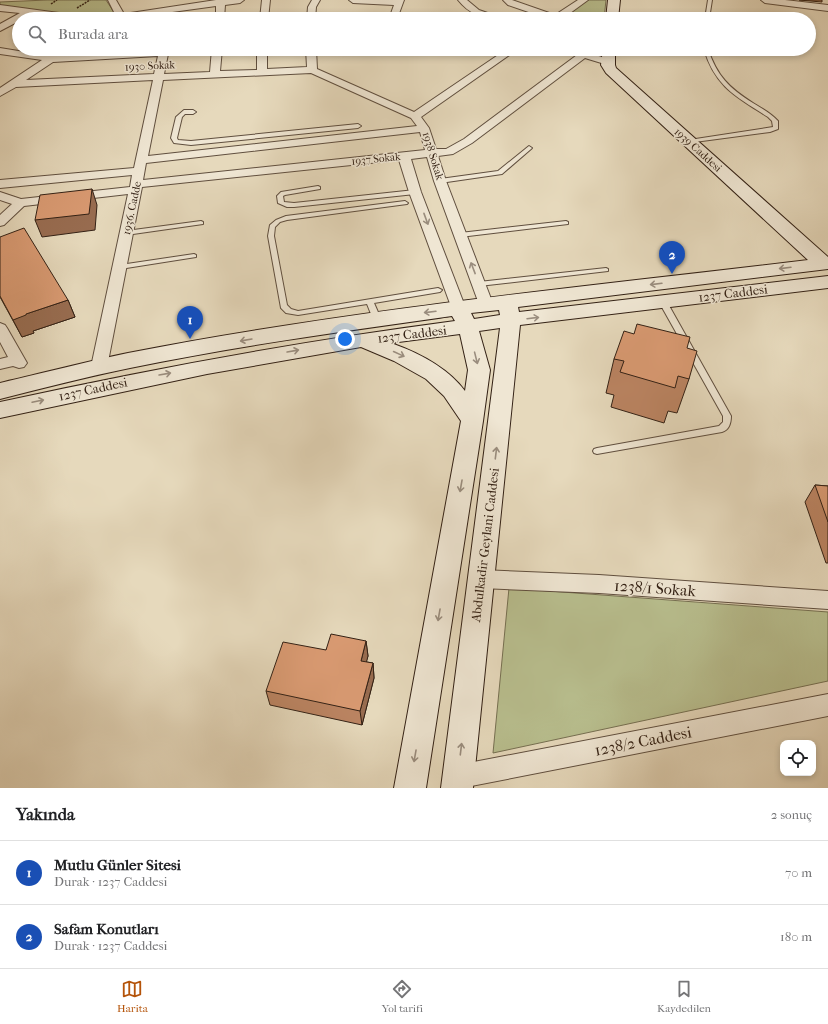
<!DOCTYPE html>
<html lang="tr">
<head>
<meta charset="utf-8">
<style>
  body { margin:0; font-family:"IM FELL French Canon",serif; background:#f6f6f6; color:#202124 }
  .controls { position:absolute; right:12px; bottom:12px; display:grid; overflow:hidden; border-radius:8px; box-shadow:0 2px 6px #0003 }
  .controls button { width:36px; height:36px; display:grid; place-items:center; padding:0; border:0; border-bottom:1px solid #e0e0e0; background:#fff; color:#202124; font:20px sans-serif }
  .you { position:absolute; left:345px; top:339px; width:14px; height:14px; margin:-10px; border:3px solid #fff; border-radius:50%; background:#1a73e8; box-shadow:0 0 0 6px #1a73e833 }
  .badge { display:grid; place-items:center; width:26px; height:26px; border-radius:50%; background:#b45309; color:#fff; font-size:13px; font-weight:700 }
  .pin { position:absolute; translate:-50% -33px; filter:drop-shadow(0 1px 2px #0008) }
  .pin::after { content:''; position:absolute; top:21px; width:14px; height:12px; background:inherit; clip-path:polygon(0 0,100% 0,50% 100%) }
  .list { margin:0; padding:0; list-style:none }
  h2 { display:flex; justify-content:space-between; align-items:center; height:52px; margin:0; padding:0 16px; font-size:17px }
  h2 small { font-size:13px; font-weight:400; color:#757577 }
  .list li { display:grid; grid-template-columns:26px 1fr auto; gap:12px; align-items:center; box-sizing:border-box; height:64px; padding:0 16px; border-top:1px solid #e0e0e0 }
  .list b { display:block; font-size:15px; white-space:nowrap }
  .list p { margin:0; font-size:13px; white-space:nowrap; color:#757577 }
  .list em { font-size:13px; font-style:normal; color:#757577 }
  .icon { flex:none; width:22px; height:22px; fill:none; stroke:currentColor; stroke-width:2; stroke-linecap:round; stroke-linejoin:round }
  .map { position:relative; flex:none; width:828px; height:788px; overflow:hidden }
  .search { position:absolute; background:#fff; box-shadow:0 2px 6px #0003; left:12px; right:12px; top:12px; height:44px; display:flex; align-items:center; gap:10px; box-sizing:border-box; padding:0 14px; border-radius:22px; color:#757577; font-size:15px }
  .sheet { height:180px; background:#fff }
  nav { display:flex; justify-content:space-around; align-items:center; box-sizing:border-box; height:56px; border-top:1px solid #e0e0e0; background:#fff; font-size:11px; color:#757577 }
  nav a { display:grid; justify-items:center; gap:2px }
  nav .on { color:#b45309 }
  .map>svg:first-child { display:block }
  .green { fill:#b8be8e; stroke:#767052 }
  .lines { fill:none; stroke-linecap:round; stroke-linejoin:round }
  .lane-casing { stroke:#604f3f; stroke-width:2 }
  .street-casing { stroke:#604f3f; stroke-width:2 }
  .secondary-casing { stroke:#332115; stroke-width:2 }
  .path { stroke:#332115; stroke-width:1.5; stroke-dasharray:2 1; stroke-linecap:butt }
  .lane { fill:#efe6d3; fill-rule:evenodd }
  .street { fill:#efe6d3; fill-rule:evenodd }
  .secondary { fill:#efe6d3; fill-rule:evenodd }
  .wall { fill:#bb8462; stroke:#332115 }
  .shaded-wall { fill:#986c50; stroke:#332115 }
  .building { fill:#d99a72; stroke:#332115 }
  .oneway { stroke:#9a8d7e }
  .labels { text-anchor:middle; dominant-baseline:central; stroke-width:3; stroke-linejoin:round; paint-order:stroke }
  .far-street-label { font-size:11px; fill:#332115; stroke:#efe6d3 }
  .street-label { font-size:13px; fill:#332115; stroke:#efe6d3 }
  .near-street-label { font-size:16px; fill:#332115; stroke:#efe6d3 }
</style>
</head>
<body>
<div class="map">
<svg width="828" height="788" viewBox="0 0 828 788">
  <rect width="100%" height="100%" fill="#e6d9bc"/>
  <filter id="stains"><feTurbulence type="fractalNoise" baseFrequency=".005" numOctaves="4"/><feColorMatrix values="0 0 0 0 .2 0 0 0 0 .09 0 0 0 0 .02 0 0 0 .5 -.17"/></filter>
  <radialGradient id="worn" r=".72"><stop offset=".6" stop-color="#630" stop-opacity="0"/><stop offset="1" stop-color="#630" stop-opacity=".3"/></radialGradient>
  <path class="green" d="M 47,0 L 106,0 L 117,17 L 148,14 L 148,19 L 94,19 L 0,6 L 0,2 Z
    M 588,0 L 606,0 L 604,19 L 560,19 Z
    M 509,588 L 828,612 L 828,681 L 493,753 Z"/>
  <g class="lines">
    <defs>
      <path id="lane" d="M 708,0 L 712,0 L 709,19 L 705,19 Z
        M 704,49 L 708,49 C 717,76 729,88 753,103 C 761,108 771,113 778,121 L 778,129 L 770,132 L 687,143 L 686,142 L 689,140 L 773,127 L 772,121 L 768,117 C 737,97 715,87 704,49 Z
        M 184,110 L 193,110 L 196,112 L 193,114 L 185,114 L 182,117 L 177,138 L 178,140 L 191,141 L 358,124 L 361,126 L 358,128 L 191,145 L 174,143 L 171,138 L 176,117 Z
        M 529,146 L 532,148 L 531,149 L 502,174 L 440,183 L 437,181 L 440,179 L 498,171 Z
        M 318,186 L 320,187 L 320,189 L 285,195 L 283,196 L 284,202 L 294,203 L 415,190 L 418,192 L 415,194 L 294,207 L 287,207 L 278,203 L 277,196 L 281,192 Z
        M 405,201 L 408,203 L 407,204 L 287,220 L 280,222 L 275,227 L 274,236 L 287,305 L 291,309 L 298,311 L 438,288 L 442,290 L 440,292 L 374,303 L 381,319 L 377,321 L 373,319 L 367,304 L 298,315 L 286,313 L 281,308 L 268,236 L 270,225 L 276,220 L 286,216 Z
        M 201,221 L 203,222 L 203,224 L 126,235 L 123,233 L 126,231 Z
        M 566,221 L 568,222 L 568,224 L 460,237 L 457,235 L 460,233 Z
        M 194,254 L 196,255 L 196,257 L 120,269 L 117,267 L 120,265 Z
        M 606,268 L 608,269 L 608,271 L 479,286 L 476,284 L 479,282 Z
        M 660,300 L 666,300 L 667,302 L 731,416 C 731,423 729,430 722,432 L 597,454 L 594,453 L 593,451 L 594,449 L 597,448 L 719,426 L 723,422 L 723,416 L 659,302 Z"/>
      <path id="street" d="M 108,0 L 116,0 L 124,14 L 216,0 L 244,0 L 240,3 L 225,5 L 224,19 L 216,19 L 216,6 L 121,19 L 117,18 Z
        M 262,0 L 270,0 L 268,19 L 260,19 Z
        M 312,0 L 320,0 L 316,7 L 315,19 L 307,19 L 308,7 Z
        M 349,0 L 404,0 L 397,19 L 389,19 L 394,5 L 353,3 Z
        M 458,0 L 467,0 L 479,10 L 499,17 L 500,19 C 483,19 469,14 458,0 Z
        M 503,0 L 512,0 L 555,15 L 578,0 L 588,0 L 562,19 L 549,19 L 508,5 Z
        M 761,0 L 785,0 L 828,5 L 828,11 L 765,3 Z
        M 0,5 L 81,16 L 85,19 L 62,19 L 30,15 L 19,19 L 19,21 L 0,31 L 0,24 L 20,13 L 0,11 Z
        M 0,48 L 49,56 L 54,54 L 58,56 L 169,49 L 164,74 L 210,72 L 212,49 L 222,49 L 220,71 L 257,70 L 257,49 L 267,49 L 267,69 L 307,67 L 306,49 L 316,49 L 317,69 L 414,112 L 507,49 L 518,49 L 421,117 L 429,128 L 436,149 L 446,149 L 464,139 L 577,55 L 565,51 L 563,49 L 577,49 L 611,60 L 613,62 L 608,65 L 585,58 L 472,143 L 453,154 L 438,156 L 446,181 L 493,304 L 491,307 L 486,309 L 481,307 L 479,304 L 434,181 L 427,157 L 411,159 L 421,192 L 466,309 L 464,312 L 459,314 L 454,312 L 452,309 L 409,192 L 399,160 L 142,187 L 107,367 L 104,371 L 99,372 L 94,371 L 91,367 L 128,194 L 24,206 L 4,225 L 0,226 L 0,215 L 12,204 L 0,200 L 0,192 L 21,199 L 130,187 L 132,175 L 0,188 L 0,180 L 134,168 L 153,80 L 16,87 L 0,96 L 0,88 L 42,60 L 0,54 ZM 158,56 L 154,74 L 26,80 L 53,62 ZM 311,73 L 411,118 L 417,126 L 148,156 L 163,80 ZM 420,132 L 425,150 L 143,180 L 146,163 Z
        M 0,323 L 5,325 L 7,328 L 27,363 L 24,367 L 19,368 L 13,366 L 0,369 L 0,359 L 8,357 L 0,342 Z
        M 481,570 L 599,575 L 828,591 L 828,609 L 599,593 L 481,588 L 474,585 L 471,579 L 474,573 Z
        M 828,694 L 828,716 L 461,788 L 450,785 L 446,777 L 450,769 L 458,765 Z"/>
      <path id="secondary" d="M 608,0 L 620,0 L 618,19 L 606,19 Z
        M 603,49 L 615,49 L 615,65 L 616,68 L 828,257 L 828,269 L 518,307 L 519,312 L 828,276 L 828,288 L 520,325 L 473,788 L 441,788 L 500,328 L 479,331 L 490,370 L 483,421 L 426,788 L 394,788 L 461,421 L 444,396 L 426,379 L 394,361 L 361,347 L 207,374 L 0,418 L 0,402 C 151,369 302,341 455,321 L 452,316 C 345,331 236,346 130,368 C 86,377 43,388 0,399 L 0,383 C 43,373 85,362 128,353 C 353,309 582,287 808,260 L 606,73 L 601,65 ZM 499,310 L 500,315 L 474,319 L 471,313 ZM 460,334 L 468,370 L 465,391 C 447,367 419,353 391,343 Z"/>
    </defs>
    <use href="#lane" class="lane-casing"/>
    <use href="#street" class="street-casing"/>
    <use href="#secondary" class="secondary-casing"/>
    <path class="path" d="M 51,4 L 57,0
      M 77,8 L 90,0
      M 90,16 L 107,19"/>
    <use href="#lane" class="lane"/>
    <use href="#street" class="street"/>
    <use href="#secondary" class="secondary"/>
  </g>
  <path class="wall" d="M 799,0 L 822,0 L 822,2 Z
    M 0,237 L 68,300 L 75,317 L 33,331 L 34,333 L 22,337 L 0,297 Z
    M 634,334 L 687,348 L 689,379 L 677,413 L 668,411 L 664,423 L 611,407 L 614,395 L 606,393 L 614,359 Z
    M 815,485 L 828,486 L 828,563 L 826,563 L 805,502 Z
    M 366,641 L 368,656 L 366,662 L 373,663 L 374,678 L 362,725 L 270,705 L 266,691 L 326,650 Z"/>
  <path class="shaded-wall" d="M 92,189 L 97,205 L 95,230 L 42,237 L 35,220 Z
    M 68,300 L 75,317 L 33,331 L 34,333 L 22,337 L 13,320 L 26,314 Z
    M 366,641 L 368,656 L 363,676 L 361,661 Z
    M 373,663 L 374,678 L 362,725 L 360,711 Z"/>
  <path class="building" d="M 92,189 L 89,214 L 35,220 L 40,195 Z
    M 24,228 L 68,300 L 26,314 L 26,315 L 13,320 L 0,296 L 0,237 Z
    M 637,324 L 690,337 L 687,348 L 697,351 L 689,379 L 678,376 L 675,388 L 620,372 L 624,361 L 614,359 L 624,331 L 634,334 Z
    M 815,485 L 828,486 L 828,522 Z
    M 331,634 L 366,641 L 361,661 L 373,663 L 360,711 L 266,691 L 283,642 L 326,650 Z"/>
  <defs><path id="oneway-shaft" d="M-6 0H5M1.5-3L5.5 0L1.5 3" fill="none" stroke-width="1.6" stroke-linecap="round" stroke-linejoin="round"/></defs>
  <g class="oneway">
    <use href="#oneway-shaft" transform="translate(426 219) rotate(70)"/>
    <use href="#oneway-shaft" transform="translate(473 268) rotate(-111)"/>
    <use href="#oneway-shaft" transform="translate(785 268) rotate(173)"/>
    <use href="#oneway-shaft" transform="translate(656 284) rotate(173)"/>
    <use href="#oneway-shaft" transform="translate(430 312) rotate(173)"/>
    <use href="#oneway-shaft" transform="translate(533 318) rotate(-7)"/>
    <use href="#oneway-shaft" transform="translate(246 340) rotate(170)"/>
    <use href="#oneway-shaft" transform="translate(293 351) rotate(-10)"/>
    <use href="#oneway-shaft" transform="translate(399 354) rotate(25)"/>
    <use href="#oneway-shaft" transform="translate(476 358) rotate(76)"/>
    <use href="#oneway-shaft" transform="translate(165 374) rotate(-10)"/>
    <use href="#oneway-shaft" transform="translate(38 401) rotate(-12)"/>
    <use href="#oneway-shaft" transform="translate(496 453) rotate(-83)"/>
    <use href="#oneway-shaft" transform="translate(461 486) rotate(100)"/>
    <use href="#oneway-shaft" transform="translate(439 615) rotate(100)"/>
    <use href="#oneway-shaft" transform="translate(461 749) rotate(-83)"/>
    <use href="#oneway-shaft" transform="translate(415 756) rotate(100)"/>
  </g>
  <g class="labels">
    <g class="far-street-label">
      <text transform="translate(150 66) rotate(-3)">1930 Sokak</text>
      <text transform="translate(698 150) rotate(42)">1939 Caddesi</text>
      <text transform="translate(433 156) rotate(73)">1938 Sokak</text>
      <text transform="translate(376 159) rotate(-6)">1937 Sokak</text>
      <text transform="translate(132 208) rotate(-78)">1936. Cadde</text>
    </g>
    <g class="street-label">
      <text transform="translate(733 293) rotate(-7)">1237 Caddesi</text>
      <text transform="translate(412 334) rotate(-7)">1237 Caddesi</text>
      <text transform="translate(93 389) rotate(-12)">1237 Caddesi</text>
      <text transform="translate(485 545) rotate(-83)">Abdulkadir Geylani Caddesi</text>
    </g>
    <g class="near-street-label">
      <text transform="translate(655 588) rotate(4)">1238/1 Sokak</text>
      <text transform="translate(643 741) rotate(-11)">1238/2 Caddesi</text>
    </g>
  </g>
  <rect width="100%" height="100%" filter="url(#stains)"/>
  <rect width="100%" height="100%" fill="url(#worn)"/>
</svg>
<div class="controls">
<button><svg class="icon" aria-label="locate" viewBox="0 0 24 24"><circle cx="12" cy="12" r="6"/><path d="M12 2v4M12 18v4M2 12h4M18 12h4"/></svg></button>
</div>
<div class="you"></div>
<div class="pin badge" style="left:190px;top:339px;background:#1a4fb4">1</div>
<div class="pin badge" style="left:672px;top:274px;background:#1a4fb4">2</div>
<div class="search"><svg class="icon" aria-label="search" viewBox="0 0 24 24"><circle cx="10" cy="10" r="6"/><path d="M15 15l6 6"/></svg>Burada ara</div>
</div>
<section class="sheet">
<h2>Yakında<small>2 sonuç</small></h2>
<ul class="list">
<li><span class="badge" style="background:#1a4fb4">1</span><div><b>Mutlu Günler Sitesi</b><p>Durak · 1237 Caddesi</p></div><em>70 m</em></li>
<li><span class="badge" style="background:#1a4fb4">2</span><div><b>Safam Konutları</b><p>Durak · 1237 Caddesi</p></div><em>180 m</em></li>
</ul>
</section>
<nav>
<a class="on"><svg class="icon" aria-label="map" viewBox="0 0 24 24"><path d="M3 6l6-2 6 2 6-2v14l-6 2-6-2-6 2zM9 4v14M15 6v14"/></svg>Harita</a>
<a><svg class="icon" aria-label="directions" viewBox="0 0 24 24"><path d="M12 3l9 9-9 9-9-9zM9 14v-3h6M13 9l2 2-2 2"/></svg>Yol tarifi</a>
<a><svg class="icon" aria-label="saved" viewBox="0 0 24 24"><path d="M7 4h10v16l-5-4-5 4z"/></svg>Kaydedilen</a>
</nav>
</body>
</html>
